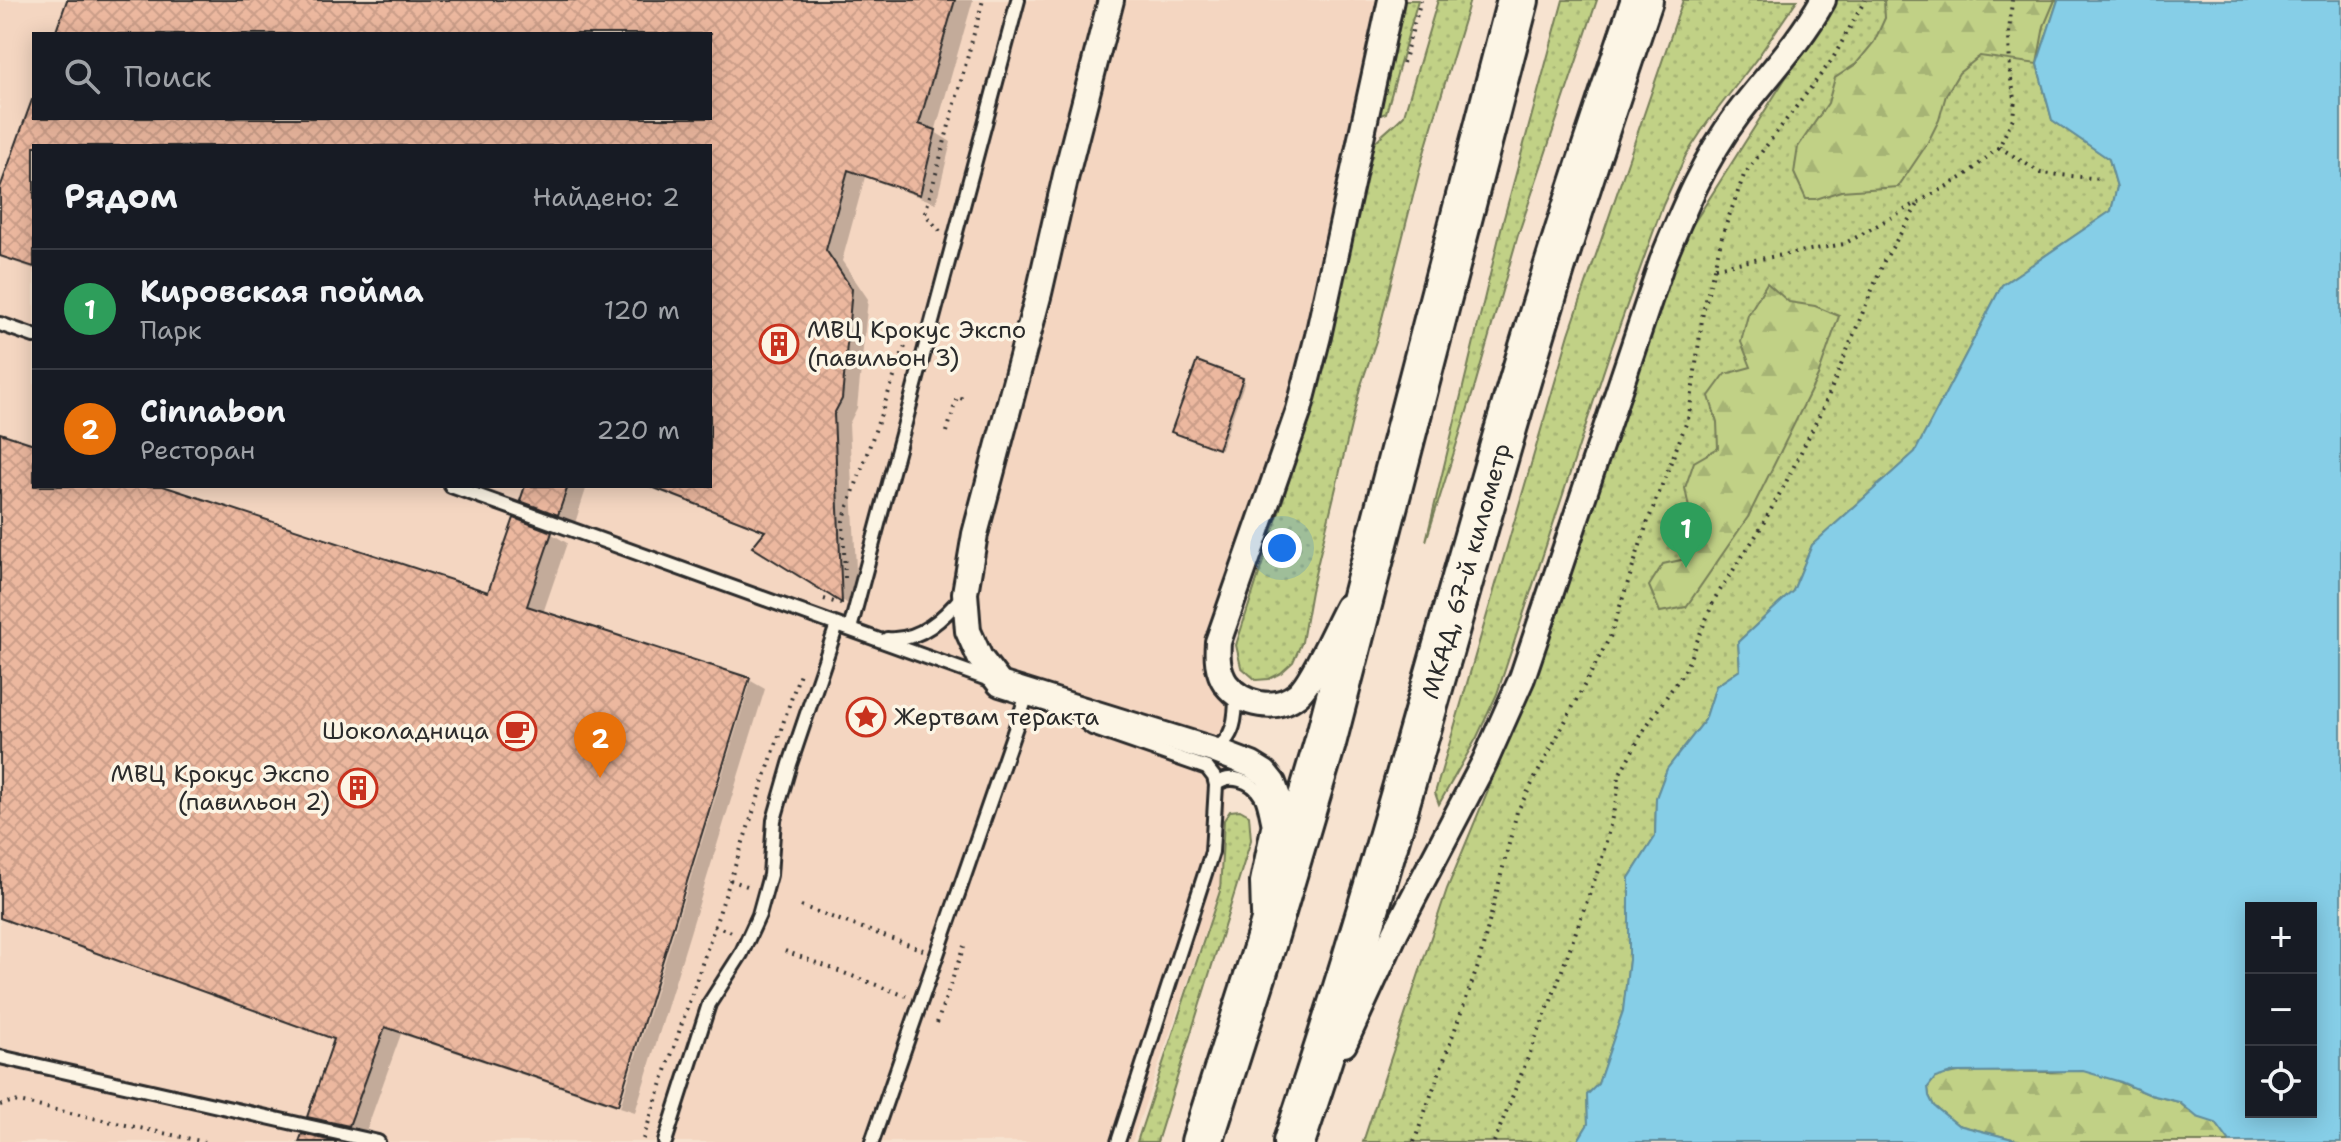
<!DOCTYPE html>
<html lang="ru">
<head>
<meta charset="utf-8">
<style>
  body { margin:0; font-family:"Shantell Sans",sans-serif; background:#20242c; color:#f1f3f6 }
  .controls { position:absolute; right:24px; bottom:24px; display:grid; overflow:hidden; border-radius:0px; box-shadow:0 4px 20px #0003 }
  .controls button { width:72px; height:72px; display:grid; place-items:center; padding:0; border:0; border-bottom:2px solid #363941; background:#171b24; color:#f1f3f6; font:40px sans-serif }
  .you { position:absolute; left:1282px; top:548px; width:28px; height:28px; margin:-20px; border:6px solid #fff; border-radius:50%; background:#1a73e8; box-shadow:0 0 0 12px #1a73e833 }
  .badge { display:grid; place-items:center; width:52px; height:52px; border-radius:50%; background:#c8321e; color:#fff; font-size:26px; font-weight:700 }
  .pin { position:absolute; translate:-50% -66px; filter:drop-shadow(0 2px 4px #0008) }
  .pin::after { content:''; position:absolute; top:42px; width:28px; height:24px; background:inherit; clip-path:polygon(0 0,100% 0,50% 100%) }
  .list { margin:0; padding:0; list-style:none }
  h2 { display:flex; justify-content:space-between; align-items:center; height:104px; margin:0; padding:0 32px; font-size:34px }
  h2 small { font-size:26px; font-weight:400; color:#9ea1a6 }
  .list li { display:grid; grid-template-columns:52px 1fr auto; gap:24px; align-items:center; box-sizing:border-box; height:120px; padding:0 32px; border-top:2px solid #363941 }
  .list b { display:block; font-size:30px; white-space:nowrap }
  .list p { margin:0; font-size:26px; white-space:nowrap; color:#9ea1a6 }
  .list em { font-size:26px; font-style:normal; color:#9ea1a6 }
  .icon { flex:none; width:44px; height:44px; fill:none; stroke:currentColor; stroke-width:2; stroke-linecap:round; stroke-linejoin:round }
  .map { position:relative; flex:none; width:2341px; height:1142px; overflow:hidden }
  .search { position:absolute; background:#171b24; box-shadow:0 4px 20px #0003; left:32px; top:32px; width:680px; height:88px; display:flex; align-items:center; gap:20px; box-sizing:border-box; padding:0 28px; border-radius:0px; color:#9ea1a6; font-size:30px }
  .panel { position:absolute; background:#171b24; box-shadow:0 4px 20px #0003; left:32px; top:144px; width:680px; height:344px; border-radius:0px }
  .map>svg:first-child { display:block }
  .built { fill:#f4d6c1; fill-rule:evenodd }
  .grass { fill:url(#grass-dots); stroke:#767e58; stroke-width:2 }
  .forest { fill:url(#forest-firs); stroke:#767e58; stroke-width:2 }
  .water { fill:#86cee7; stroke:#628d9c; stroke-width:2; fill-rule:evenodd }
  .shadow { fill:#0003 }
  .building { fill:url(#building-cross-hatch); stroke:#2b2b2b; stroke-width:2 }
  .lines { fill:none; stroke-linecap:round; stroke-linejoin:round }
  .service-casing { stroke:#2b2b2b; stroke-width:18 }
  .minor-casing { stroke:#2b2b2b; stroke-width:30 }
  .trunk-casing { stroke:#2b2b2b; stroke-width:46 }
  .path { stroke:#2b2b2b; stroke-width:4; stroke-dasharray:2 6; stroke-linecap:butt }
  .service { stroke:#fcf5e5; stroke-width:12 }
  .minor { stroke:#fcf5e5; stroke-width:24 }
  .trunk { stroke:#fcf5e5; stroke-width:40 }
  .labels { text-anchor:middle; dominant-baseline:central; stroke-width:7; stroke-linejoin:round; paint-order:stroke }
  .poi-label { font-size:24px; fill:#2b2b2b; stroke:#fcf5e5; text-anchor:start }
  .street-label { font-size:24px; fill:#2b2b2b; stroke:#fcf5e5 }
</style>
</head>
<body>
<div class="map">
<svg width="2341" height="1142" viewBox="0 0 2341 1142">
  <defs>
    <pattern id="grass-dots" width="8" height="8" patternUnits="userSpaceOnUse" patternTransform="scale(2)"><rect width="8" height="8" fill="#c1d186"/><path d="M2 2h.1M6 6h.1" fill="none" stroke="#a6b474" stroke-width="1.8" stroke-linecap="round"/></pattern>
    <pattern id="forest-firs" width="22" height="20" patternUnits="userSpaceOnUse" patternTransform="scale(2)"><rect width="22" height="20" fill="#c1d186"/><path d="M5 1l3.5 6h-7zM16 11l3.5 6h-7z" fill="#a6b474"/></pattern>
    <pattern id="building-cross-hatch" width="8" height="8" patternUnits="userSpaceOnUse" patternTransform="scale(2)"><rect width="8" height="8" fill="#ecb89f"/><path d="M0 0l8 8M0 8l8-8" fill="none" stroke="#cb9e89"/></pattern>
  </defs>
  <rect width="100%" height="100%" fill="#f7e3d0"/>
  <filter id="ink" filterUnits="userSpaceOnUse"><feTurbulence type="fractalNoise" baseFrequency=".0125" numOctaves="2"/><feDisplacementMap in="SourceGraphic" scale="16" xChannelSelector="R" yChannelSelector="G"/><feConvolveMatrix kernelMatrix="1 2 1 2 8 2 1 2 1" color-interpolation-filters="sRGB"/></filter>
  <g filter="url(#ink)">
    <path class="built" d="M 0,0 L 1403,0 L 1228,653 L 1224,877 L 1132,1142 L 0,1142 ZM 34,34 L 710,34 L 710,118 L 34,118 ZM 34,146 L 710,146 L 710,486 L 34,486 Z"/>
    <path class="grass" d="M 1404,0 L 1418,0 L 1386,113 L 1378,116 Z
      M 1438,0 L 1470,0 L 1424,153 L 1377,338 L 1360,388 L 1311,591 L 1302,642 L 1293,662 L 1281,673 L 1269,679 L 1256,680 L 1241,667 L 1236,645 L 1308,422 L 1332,335 L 1371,147 C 1381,134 1393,127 1404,115 Z
      M 1563,0 L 1597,0 L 1518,235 L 1473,392 L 1426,541 L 1501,229 Z
      M 1683,0 L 1797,0 L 1758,57 L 1707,123 L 1686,155 L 1663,205 L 1608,358 L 1497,694 L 1477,737 L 1439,804 L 1435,793 L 1569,334 Z
      M 1835,0 L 2058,0 L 2037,64 L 2052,120 L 2109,159 L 2117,187 L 2111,211 L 2002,285 L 1915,452 L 1812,545 L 1793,591 L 1738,642 L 1740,670 L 1716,686 L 1705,720 L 1667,769 L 1656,798 L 1655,837 L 1629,878 L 1629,960 L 1623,1011 L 1598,1084 L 1587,1095 L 1588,1124 L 1577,1142 L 1363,1142 L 1447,889 L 1531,686 L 1651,321 L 1683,240 Z
      M 1240,810 L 1249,815 L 1251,840 L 1157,1142 L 1137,1142 L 1220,891 L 1224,820 L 1230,811 Z"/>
    <path class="forest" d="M 1884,0 L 2055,0 L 2044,26 L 2037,64 L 1980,56 L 1959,73 L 1946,95 L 1939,120 L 1927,144 L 1898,187 L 1841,191 L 1816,199 L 1806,199 L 1794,173 L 1798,147 L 1828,103 L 1835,78 L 1856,64 L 1874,42 L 1885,18 Z
      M 1767,283 L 1789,302 L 1815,306 L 1839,316 L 1818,376 L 1748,517 L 1686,607 L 1660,612 L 1649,586 L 1663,564 L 1690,558 L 1705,535 L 1690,513 L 1685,488 L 1694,462 L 1718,448 L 1717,422 L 1709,396 L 1725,374 L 1751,367 L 1741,342 L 1748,315 Z
      M 2069,1070 L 2083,1070 L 2103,1075 L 2151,1095 L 2179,1102 L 2188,1110 L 2216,1123 L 2230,1142 L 2024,1142 L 1958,1125 L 1934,1106 L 1929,1096 L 1928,1087 L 1935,1078 L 1946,1074 L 1966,1071 L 2052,1072 Z"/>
    <path class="water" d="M 2058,0 L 2341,0 L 2341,1142 L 2230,1142 L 2216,1123 L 2197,1117 L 2179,1102 L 2151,1095 L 2121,1082 L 2083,1071 L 1954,1072 L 1935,1078 L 1928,1087 L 1929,1096 L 1934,1106 L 1958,1125 L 2024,1142 L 1577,1142 L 1588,1124 L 1587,1095 L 1598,1084 L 1623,1011 L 1629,960 L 1629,878 L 1655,837 L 1656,798 L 1667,769 L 1705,720 L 1716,686 L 1740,670 L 1738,642 L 1793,591 L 1812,545 L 1915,452 L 2002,285 L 2111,211 L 2117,187 L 2109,159 L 2052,120 L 2037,64 ZM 2251,908 L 2311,908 L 2311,1112 L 2251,1112 Z"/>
    <path class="shadow" d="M 69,0 L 973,0 L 935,132 L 951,142 L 936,203 L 865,177 L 842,261 L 868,299 L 857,408 L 849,424 L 858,610 L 755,546 L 766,532 L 645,486 L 710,486 L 710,146 L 34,146 L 34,269 L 0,257 L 0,194 L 34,99 L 34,118 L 710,118 L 710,34 L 57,34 Z
      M 1242,379 L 1245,381 L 1221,449 L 1176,432 Z
      M 0,435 L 34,446 L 34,486 L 156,486 L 489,595 L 515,521 L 552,534 L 567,543 L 543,613 L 750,680 L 748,680 L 616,1106 L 401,1034 L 365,1134 L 326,1125 L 310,1116 L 336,1041 L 0,919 Z
      M 527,486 L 587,486 L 575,523 L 538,509 L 522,500 Z
      M 751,681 L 765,689 L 635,1112 L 620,1107 Z"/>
    <path class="building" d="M 67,0 L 955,0 L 919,124 L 936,130 L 920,195 L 848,170 L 826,250 L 852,289 L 842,399 L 834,414 L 842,603 L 752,547 L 765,531 L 652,487 L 710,486 L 710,146 L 34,146 L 34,267 L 0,256 L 0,188 L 32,100 L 34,100 L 34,118 L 710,118 L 710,34 L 55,34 Z
      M 1197,361 L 1243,378 L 1218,449 L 1171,432 Z
      M 0,433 L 34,444 L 34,486 L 163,486 L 488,592 L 514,518 L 552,532 L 527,606 L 750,678 L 618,1105 L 385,1027 L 349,1126 L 307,1117 L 334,1039 L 0,918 Z
      M 525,486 L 568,486 L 558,515 L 520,501 Z
      M 302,1134 L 337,1142 L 299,1142 Z"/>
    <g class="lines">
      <defs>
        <path id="service" d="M 0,324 L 34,336
          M 451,486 L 993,681
          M 850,629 L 1018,0
          M 887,639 C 920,642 945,617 964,594
          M 1074,714 L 1092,728 L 1207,768 L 1214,777 L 1216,785 L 1212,852 L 1118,1142
          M 1213,750 C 1235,739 1236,717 1236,694
          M 1216,785 C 1229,773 1252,780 1261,796 C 1265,803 1266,813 1268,821
          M 0,1057 L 378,1142
          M 665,1142 L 709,1004 L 741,954 L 759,915 L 770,875 L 774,820 L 790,764 L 837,625
          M 872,1142 L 1028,692"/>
        <path id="minor" d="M 1111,0 L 1066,175 L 1039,293 L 975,534 L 965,593 L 968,631 L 980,658 L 1000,684 L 1213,750 L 1252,765 L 1265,773 L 1273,783 L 1278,797 L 1277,813 L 1263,882 L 1264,914
          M 1347,607 C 1336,627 1313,681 1298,694 C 1276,712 1243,706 1226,684 C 1217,671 1217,656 1218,642 L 1299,410 L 1318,336 L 1391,0
          M 1344,1044 L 1396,931 L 1485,761 L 1522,678 L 1662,262 C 1683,210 1704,159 1738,114 C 1767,76 1800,42 1823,0"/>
        <path id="trunk" d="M 1202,1142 L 1265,945 L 1325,743 L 1518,0
          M 1294,1142 C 1395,845 1468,540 1563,240 C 1588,160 1615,80 1642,0"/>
      </defs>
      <use href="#service" class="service-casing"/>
      <use href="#minor" class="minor-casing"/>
      <use href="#trunk" class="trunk-casing"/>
      <path class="path" d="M 1403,63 L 1421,0
        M 1999,147 L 2041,173 L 2101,179
        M 940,231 L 925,214 L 983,0
        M 1715,267 L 1844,244 L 1965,176 L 1999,147 L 2013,118 L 2015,98 L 2010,75 L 2009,33 L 2012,0
        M 947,432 L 957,397 L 967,400
        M 845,578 L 843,521 L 909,335
        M 824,599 L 841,604
        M 730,880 L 750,887
        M 801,906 L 923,950
        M 714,926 L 735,933
        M 785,951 L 906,996
        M 937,1023 L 964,946
        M 0,1105 L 14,1101 L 205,1142
        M 643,1139 L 801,670
        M 1414,1142 L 1478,966 L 1517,812 L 1610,637 L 1648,521 L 1689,416 L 1703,312 L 1723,233 L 1744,175 L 1832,60 L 1865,0
        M 1494,1142 L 1552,998 L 1601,862 L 1617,797 L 1619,775 L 1645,728 L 1685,670 L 1715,598 L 1759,531 L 1785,484 L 1825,404 L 1884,261 L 1920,201"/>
      <use href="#service" class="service"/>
      <use href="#minor" class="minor"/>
      <use href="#trunk" class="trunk"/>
    </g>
  </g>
  <defs>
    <symbol id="building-ring" viewBox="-11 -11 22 22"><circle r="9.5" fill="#fcf5e5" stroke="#c8321e" stroke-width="1.5"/><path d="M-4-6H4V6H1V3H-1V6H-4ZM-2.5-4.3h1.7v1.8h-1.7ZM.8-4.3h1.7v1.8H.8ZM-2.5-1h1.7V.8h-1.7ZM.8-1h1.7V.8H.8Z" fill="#c8321e"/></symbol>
    <symbol id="sight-ring" viewBox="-11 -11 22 22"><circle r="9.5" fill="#fcf5e5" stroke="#c8321e" stroke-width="1.5"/><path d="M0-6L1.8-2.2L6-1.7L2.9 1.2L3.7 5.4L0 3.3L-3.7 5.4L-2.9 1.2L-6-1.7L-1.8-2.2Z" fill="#c8321e"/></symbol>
    <symbol id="cafe-ring" viewBox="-11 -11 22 22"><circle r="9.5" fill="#fcf5e5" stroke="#c8321e" stroke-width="1.5"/><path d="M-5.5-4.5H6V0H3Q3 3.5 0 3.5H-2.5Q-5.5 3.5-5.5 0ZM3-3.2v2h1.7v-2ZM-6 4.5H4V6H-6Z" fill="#c8321e"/></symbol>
  </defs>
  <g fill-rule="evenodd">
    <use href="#building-ring" x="757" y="322" width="44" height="44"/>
    <use href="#sight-ring" x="844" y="695" width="44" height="44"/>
    <use href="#cafe-ring" x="495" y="709" width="44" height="44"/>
    <use href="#building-ring" x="336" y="766" width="44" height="44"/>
  </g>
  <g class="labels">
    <g class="poi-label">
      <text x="807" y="330">МВЦ Крокус Экспо<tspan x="807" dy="28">(павильон 3)</tspan></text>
      <text x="894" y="717">Жертвам теракта</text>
      <text x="489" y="731" text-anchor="end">Шоколадница</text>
      <text x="330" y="774" text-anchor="end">МВЦ Крокус Экспо<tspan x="330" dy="28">(павильон 2)</tspan></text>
    </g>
    <g class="street-label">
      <text transform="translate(1466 571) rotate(-74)">МКАД, 67-й километр</text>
    </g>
  </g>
</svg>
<div class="controls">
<button>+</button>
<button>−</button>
<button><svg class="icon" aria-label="locate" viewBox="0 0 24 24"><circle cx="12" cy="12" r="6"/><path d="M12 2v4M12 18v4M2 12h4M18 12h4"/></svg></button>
</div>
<div class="you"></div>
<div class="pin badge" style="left:1686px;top:568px;background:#2e9e5b">1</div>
<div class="pin badge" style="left:600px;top:778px;background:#e8710a">2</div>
<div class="search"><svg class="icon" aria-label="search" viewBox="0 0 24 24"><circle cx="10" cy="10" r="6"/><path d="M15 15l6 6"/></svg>Поиск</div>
<section class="panel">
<h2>Рядом<small>Найдено: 2</small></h2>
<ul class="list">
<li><span class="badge" style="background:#2e9e5b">1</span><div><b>Кировская пойма</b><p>Парк</p></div><em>120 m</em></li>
<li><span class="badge" style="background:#e8710a">2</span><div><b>Cinnabon</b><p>Ресторан</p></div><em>220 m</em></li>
</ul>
</section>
</div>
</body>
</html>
